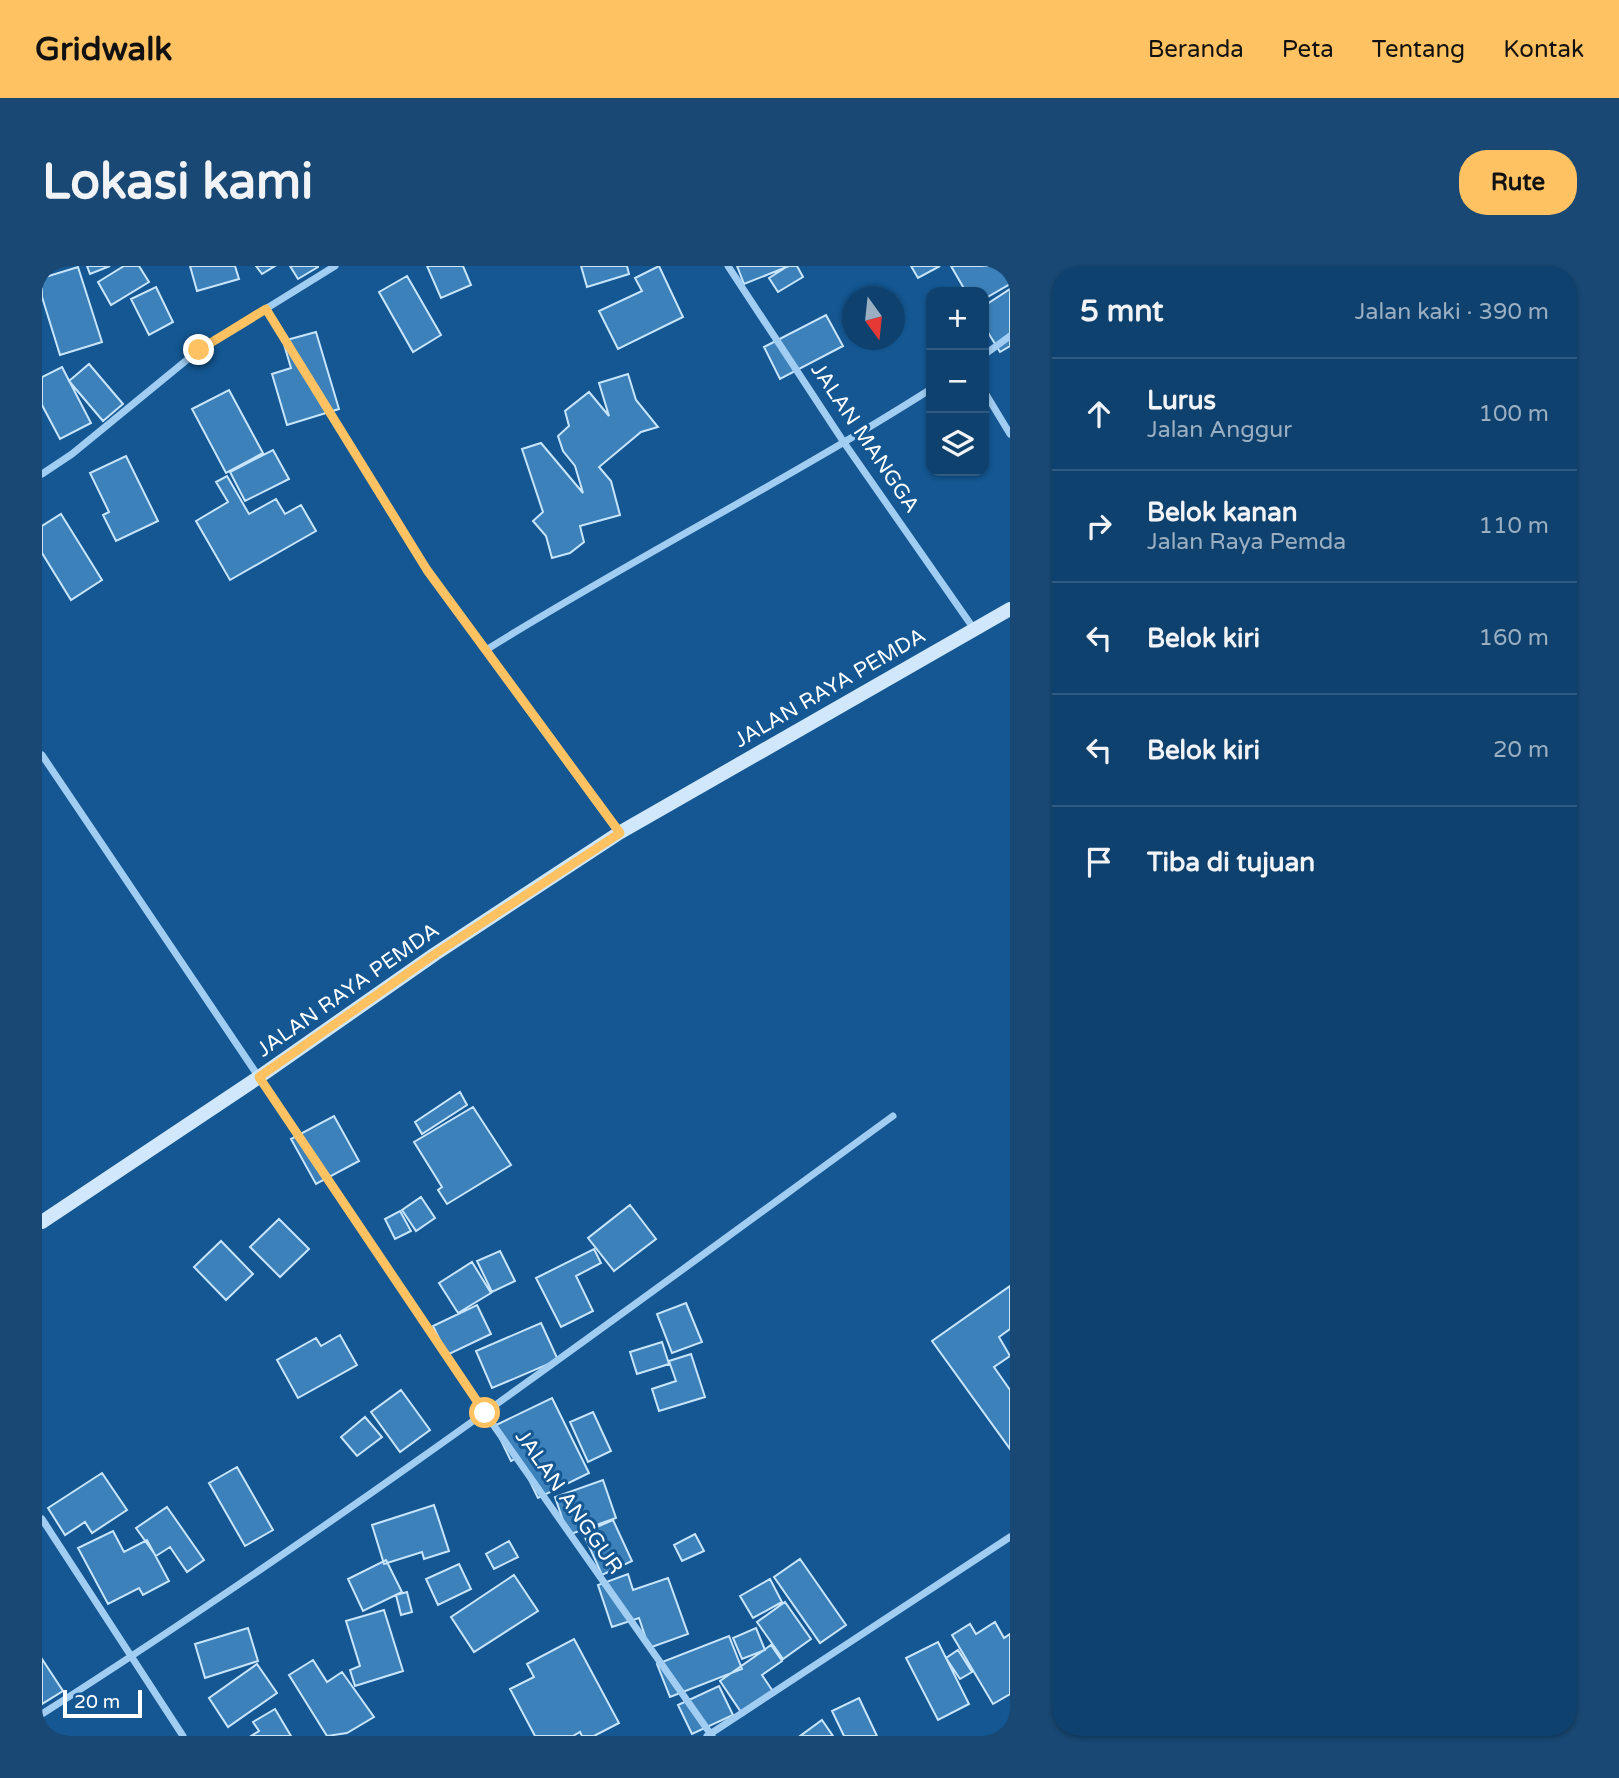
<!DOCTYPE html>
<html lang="id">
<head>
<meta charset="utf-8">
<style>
  body { margin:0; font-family:"Varela Round",sans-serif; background:#184873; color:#f1f3f6 }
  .controls { position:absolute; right:21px; top:21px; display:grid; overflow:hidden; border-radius:14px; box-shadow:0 2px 5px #0004 }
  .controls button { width:63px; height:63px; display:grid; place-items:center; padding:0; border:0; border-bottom:2px solid #2f5a81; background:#0f416e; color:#f1f3f6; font:35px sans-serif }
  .compass { position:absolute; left:800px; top:21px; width:63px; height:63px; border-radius:50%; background:#0f416e; box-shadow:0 2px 5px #0004; rotate:165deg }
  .scale { position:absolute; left:21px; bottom:18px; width:79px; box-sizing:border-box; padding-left:7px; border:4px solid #fff; border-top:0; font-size:19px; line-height:24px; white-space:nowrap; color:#fff; -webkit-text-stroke:5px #145792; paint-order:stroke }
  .stop { position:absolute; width:21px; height:21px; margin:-16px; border:5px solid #ffc262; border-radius:50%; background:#fff }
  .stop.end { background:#ffc262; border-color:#fff; box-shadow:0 2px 7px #0008 }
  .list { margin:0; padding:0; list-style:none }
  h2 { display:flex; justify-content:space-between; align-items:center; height:91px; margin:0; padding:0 28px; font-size:30px }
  h2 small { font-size:23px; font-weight:400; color:#9bafc2 }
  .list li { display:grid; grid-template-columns:46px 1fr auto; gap:21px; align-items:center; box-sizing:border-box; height:112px; padding:0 28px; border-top:2px solid #2f5a81 }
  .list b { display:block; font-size:26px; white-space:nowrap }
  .list p { margin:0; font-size:23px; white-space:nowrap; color:#9bafc2 }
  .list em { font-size:23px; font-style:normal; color:#9bafc2 }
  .icon { flex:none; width:38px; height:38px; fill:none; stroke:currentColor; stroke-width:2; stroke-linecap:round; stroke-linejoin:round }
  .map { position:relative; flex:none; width:968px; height:1470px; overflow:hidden; border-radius:28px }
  header { display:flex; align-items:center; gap:42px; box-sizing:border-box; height:98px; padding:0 35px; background:#ffc262; color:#111 }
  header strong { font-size:33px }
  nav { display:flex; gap:38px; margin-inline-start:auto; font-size:24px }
  .intro { display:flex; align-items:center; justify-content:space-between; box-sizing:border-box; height:168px; padding:0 42px }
  h1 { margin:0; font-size:49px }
  .button { padding:18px 32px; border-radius:28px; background:#ffc262; color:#111; font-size:24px; font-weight:700 }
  main { display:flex; gap:42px; padding:0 42px }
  aside { flex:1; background:#0f416e; border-radius:28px; box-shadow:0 2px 5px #0004 }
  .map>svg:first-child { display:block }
  .building { fill:#3d81ba; stroke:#c8e5fc; stroke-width:2 }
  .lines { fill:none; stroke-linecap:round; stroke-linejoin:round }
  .street { stroke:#a1cdf2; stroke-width:7 }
  .secondary { stroke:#d0e7fc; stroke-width:14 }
  .route { stroke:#ffc262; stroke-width:9 }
  .labels { text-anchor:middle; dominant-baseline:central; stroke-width:6; stroke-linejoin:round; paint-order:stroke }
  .street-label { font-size:21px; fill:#fff; stroke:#145792 }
</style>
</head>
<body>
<header>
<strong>Gridwalk</strong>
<nav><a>Beranda</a><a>Peta</a><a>Tentang</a><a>Kontak</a></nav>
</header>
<div class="intro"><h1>Lokasi kami</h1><a class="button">Rute</a></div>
<main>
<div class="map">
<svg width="968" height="1470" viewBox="0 0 968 1470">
  <rect width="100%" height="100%" fill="#145792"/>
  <path class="building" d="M 45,0 L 68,0 L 48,8 Z
    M 82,0 L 97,0 L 107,16 L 69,39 L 56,16 Z
    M 148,0 L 193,0 L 197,13 L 155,25 Z
    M 214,0 L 233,0 L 220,8 Z
    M 248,0 L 276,0 L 276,1 L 256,13 Z
    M 385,0 L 421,0 L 429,19 L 399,32 Z
    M 539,0 L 585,0 L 587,8 L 545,21 Z
    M 617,0 L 641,51 L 576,83 L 557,45 L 600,25 L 593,12 Z
    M 695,0 L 747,0 L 702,18 Z
    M 746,0 L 755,0 L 761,11 L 736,26 L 727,12 Z
    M 869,0 L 898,0 L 876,12 Z
    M 909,0 L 968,0 L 968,18 L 942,33 L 942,26 L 924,26 Z
    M 36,1 L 60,76 L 18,89 L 0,31 L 0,12 Z
    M 365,10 L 399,69 L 371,86 L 337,26 Z
    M 114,21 L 131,56 L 107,69 L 89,33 Z
    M 968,23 L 968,80 L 958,86 L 942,60 L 942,40 Z
    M 784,49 L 801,80 L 738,113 L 722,81 Z
    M 274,66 L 297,143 L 245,159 L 230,108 L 249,102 L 241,75 Z
    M 47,98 L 81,138 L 61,155 L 27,115 Z
    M 20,101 L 49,157 L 18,173 L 0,139 L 0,111 Z
    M 586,108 L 594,134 L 616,161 L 599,166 L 557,201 L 569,215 L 578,249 L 538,260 L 542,276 L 528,287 L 510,292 L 504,270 L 491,255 L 501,246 L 480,183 L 499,177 L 541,227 L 533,200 L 521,185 L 516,170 L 527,160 L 523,145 L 547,126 L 567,150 L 557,117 Z
    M 187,124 L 221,187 L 184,207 L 150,143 Z
    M 231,184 L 247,213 L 203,235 L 188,206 Z
    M 84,190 L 116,255 L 74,275 L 61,249 L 67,246 L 48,207 Z
    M 185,210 L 207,248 L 234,233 L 243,248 L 259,239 L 274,265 L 188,314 L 154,255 L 186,236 L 174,216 Z
    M 19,248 L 60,314 L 29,334 L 0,287 L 0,260 Z
    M 418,826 L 425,839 L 380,868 L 373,856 Z
    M 431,841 L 469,899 L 405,938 L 396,924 L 400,921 L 372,876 Z
    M 292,850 L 317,895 L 274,918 L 249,873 Z
    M 379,931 L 393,952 L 374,965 L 360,944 Z
    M 588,939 L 614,973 L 572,1005 L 546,972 Z
    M 358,945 L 369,965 L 353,973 L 343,953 Z
    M 237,953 L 267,983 L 238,1011 L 208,981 Z
    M 179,975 L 211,1008 L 184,1034 L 152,1001 Z
    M 552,983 L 559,997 L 534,1010 L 551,1045 L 519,1061 L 494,1012 Z
    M 458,985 L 473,1015 L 450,1026 L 435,995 Z
    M 430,996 L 449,1027 L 416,1047 L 397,1017 Z
    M 968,1020 L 968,1063 L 957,1071 L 968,1090 L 952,1101 L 968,1124 L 968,1183 L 890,1075 Z
    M 644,1037 L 660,1076 L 630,1087 L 615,1048 Z
    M 435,1039 L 449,1068 L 405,1089 L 391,1060 Z
    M 499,1057 L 516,1094 L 450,1122 L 434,1085 Z
    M 298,1069 L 315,1099 L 256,1132 L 235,1094 L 274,1072 L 279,1080 Z
    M 620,1076 L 627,1098 L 595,1108 L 588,1086 Z
    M 649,1088 L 663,1131 L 617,1145 L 610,1123 L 634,1115 L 627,1095 Z
    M 359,1124 L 388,1164 L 358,1186 L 329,1146 Z
    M 510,1132 L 547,1207 L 496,1232 L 476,1191 L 469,1195 L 452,1160 Z
    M 551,1146 L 569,1185 L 546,1196 L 528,1156 Z
    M 323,1151 L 340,1171 L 315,1190 L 299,1171 Z
    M 195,1201 L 231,1264 L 203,1280 L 167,1217 Z
    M 60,1207 L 85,1244 L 50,1267 L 43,1256 L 23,1269 L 6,1242 Z
    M 561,1214 L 574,1252 L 526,1269 L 513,1231 Z
    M 392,1239 L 407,1285 L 382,1293 L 380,1286 L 342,1298 L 330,1259 Z
    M 125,1241 L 162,1294 L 145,1306 L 128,1281 L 114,1290 L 94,1262 Z
    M 571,1254 L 590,1295 L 560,1309 L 541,1267 Z
    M 71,1265 L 82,1286 L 105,1274 L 127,1315 L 101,1329 L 97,1322 L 66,1338 L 36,1282 Z
    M 653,1268 L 662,1285 L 640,1295 L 632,1279 Z
    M 467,1275 L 476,1291 L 452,1303 L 444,1288 Z
    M 758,1293 L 804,1359 L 778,1377 L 732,1311 Z
    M 344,1294 L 360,1326 L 321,1345 L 306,1313 Z
    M 417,1298 L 429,1323 L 396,1339 L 384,1313 Z
    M 586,1308 L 591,1324 L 626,1312 L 646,1368 L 607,1382 L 597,1352 L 570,1361 L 556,1319 Z
    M 472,1309 L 496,1345 L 432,1386 L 409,1351 Z
    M 728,1313 L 740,1336 L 711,1352 L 698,1330 Z
    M 365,1326 L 370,1346 L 359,1349 L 354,1329 Z
    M 743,1336 L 769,1373 L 741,1393 L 715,1356 Z
    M 342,1344 L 361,1405 L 313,1420 L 308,1404 L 318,1400 L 304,1355 Z
    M 953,1356 L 962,1372 L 968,1368 L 968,1428 L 951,1438 L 910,1369 L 928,1358 L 934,1368 Z
    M 206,1362 L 216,1395 L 163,1412 L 153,1378 Z
    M 714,1362 L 723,1384 L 700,1393 L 691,1372 Z
    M 687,1370 L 700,1403 L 628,1431 L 615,1398 Z
    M 532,1373 L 577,1457 L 552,1470 L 540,1470 L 538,1466 L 531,1470 L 493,1470 L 468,1423 L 492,1411 L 485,1398 Z
    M 896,1376 L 927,1438 L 896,1454 L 864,1392 Z
    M 729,1379 L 740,1395 L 720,1409 L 732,1427 L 701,1449 L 678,1415 Z
    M 916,1384 L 930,1406 L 918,1413 L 904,1392 Z
    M 0,1393 L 21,1425 L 0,1438 Z
    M 271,1394 L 285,1416 L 300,1406 L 332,1451 L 305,1467 L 285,1470 L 247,1409 Z
    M 215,1398 L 235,1427 L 186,1461 L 167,1432 Z
    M 677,1420 L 691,1449 L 650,1468 L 636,1439 Z
    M 817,1432 L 835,1470 L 802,1470 L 790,1445 Z
    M 233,1443 L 249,1470 L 209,1470 L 217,1465 L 211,1456 Z
    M 780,1454 L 791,1470 L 758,1470 Z"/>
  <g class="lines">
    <path class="street" d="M 686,0 L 803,178 L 932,363
      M 224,43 L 385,304 L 577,567
      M 942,89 L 968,70
      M 942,125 L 968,168
      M 0,208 L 30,188 L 157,84 L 293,0
      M 444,384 C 590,293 744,215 889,123
      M 0,489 L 443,1147 L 670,1470
      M 0,1253 L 141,1470
      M 0,1448 C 292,1262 571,1054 851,850
      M 665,1470 L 968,1271"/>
    <path class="secondary" d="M 0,956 L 217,811 L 393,688 L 577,567 L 968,343"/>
  </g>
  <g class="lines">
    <path class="route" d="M 157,84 L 224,43 L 385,304 L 578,567 L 393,688 L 217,811 L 443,1147"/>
  </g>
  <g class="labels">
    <g class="street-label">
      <text transform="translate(823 172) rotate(56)">JALAN MANGGA</text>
      <text transform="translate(788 422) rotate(-30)">JALAN RAYA PEMDA</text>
      <text transform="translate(306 724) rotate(-35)">JALAN RAYA PEMDA</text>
      <text transform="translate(527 1236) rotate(55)">JALAN ANGGUR</text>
    </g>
  </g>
</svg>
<div class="controls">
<button>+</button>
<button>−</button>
<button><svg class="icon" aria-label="layers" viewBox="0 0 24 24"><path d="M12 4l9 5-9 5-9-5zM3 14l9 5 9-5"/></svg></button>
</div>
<svg class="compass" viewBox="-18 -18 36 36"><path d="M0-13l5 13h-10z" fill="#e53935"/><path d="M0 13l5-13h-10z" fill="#9bafc2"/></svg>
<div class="scale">20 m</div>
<div class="stop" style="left:443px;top:1147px"></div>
<div class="stop end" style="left:157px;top:84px"></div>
</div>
<aside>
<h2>5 mnt<small>Jalan kaki · 390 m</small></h2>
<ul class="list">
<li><svg class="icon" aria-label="ahead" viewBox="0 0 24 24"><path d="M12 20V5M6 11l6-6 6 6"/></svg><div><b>Lurus</b><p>Jalan Anggur</p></div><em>100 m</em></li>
<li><svg class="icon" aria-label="right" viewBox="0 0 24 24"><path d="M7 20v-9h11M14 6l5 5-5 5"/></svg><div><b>Belok kanan</b><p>Jalan Raya Pemda</p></div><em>110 m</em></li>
<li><svg class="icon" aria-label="left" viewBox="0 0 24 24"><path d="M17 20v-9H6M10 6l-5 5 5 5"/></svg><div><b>Belok kiri</b></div><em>160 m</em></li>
<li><svg class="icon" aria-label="left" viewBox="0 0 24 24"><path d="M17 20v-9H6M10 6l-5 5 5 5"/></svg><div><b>Belok kiri</b></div><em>20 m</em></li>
<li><svg class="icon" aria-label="arrive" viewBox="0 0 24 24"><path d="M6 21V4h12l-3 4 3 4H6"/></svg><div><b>Tiba di tujuan</b></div></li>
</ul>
</aside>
</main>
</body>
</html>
